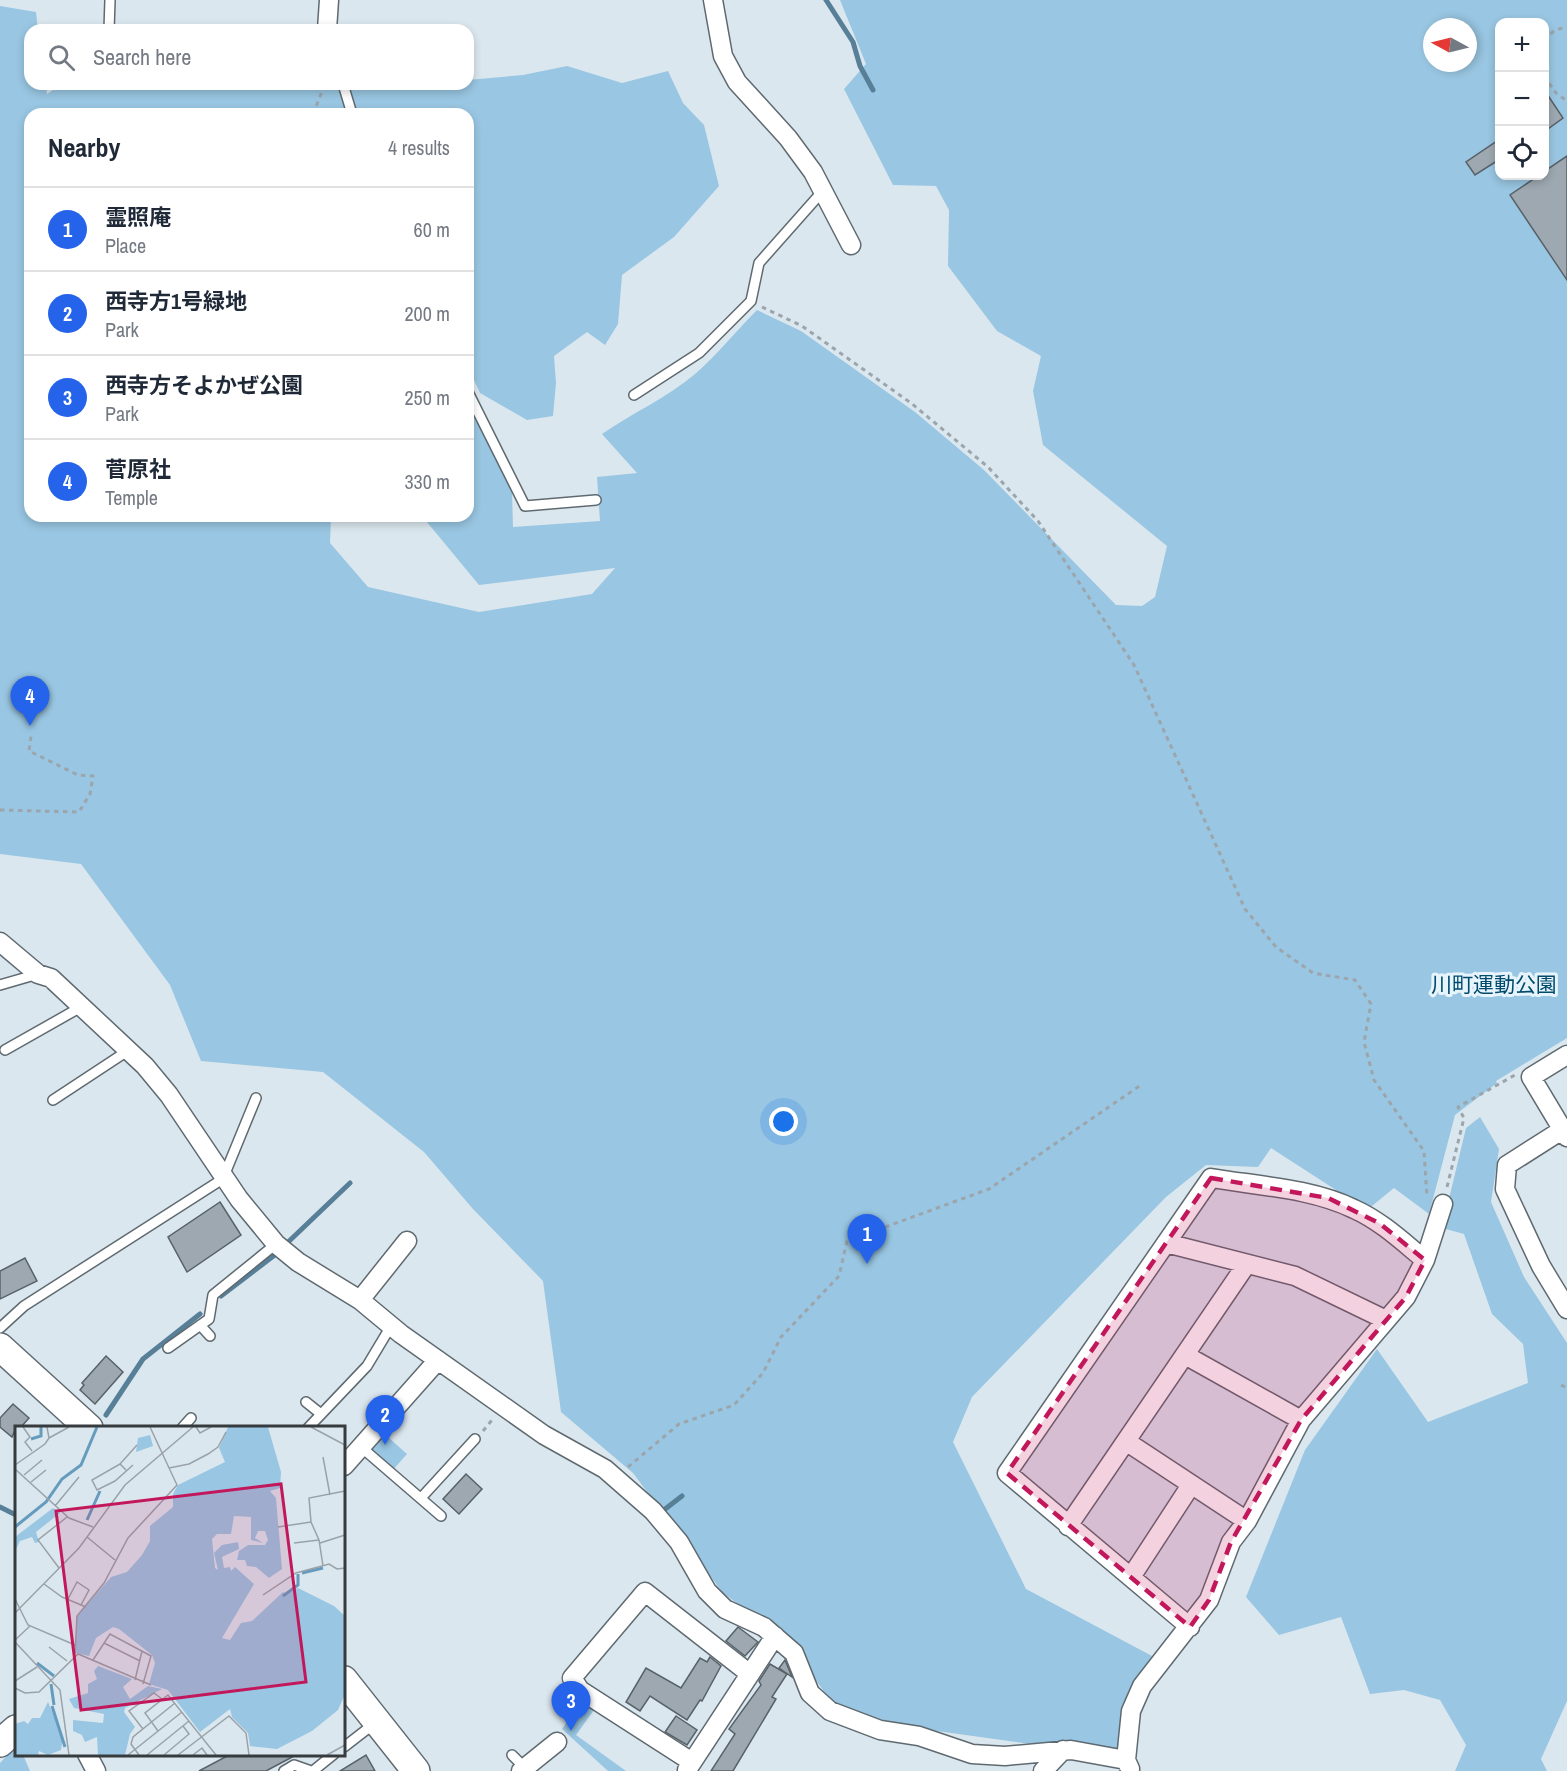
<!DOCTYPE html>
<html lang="en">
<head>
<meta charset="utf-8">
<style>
  body { margin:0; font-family:"Archivo Narrow","Noto Sans JP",sans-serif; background:#f2f2f3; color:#1f2937 }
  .controls { position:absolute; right:18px; top:18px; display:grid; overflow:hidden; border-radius:12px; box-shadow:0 3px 9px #0003 }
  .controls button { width:54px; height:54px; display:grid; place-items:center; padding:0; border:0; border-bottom:2px solid #e0e1e3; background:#fff; color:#1f2937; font:30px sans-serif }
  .compass { position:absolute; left:1423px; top:18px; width:54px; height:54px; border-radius:50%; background:#fff; box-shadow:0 3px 9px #0003; rotate:277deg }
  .you { position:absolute; left:784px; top:1122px; width:21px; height:21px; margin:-15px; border:4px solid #fff; border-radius:50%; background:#1a73e8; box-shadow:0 0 0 9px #1a73e833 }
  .badge { display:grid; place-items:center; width:39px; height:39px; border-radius:50%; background:#2563eb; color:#fff; font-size:20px; font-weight:700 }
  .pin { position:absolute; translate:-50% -50px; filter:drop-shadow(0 2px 3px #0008) }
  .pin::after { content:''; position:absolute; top:32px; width:21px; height:18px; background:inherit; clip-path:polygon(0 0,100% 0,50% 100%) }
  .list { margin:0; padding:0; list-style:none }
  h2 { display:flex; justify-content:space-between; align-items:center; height:78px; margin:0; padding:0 24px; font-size:26px }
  h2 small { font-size:20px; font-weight:400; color:#747a83 }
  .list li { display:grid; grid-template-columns:39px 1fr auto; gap:18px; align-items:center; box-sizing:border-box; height:84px; padding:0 24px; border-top:2px solid #e0e1e3 }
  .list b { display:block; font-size:22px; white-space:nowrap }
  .list p { margin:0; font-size:20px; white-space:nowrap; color:#747a83 }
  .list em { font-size:20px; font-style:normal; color:#747a83 }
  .icon { flex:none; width:33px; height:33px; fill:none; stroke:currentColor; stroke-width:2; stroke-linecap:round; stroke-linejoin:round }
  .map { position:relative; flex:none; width:1567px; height:1771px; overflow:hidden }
  .search { position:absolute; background:#fff; box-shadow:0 3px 9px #0003; left:24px; top:24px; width:450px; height:66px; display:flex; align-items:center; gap:15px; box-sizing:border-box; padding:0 21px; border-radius:18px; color:#747a83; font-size:22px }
  .panel { position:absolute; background:#fff; box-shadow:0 3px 9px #0003; left:24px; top:108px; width:450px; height:414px; border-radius:18px }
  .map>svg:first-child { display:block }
  .green { fill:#99c6e2; fill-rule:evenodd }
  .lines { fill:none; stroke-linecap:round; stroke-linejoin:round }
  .stream { stroke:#577f97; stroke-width:5 }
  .building { fill:#9da8b0; stroke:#576168; stroke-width:1.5 }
  .lane-casing { stroke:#5f6a70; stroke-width:12 }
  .street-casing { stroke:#5f6a70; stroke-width:21 }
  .secondary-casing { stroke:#5f6a70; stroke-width:30 }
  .path { stroke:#9ba5ab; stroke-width:3; stroke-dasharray:4.5 4.5; stroke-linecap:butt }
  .lane { stroke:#fff; stroke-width:9 }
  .street { stroke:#fff; stroke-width:18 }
  .secondary { stroke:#fff; stroke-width:27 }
  .marked { fill:#c2185b; fill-opacity:0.2; stroke:#c2185b; stroke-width:4.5; stroke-dasharray:12 8; stroke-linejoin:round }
  .labels { text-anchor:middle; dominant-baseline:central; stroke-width:6; stroke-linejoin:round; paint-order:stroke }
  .park-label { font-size:21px; fill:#004b6d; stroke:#e8f4fc }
  .inset-river { fill:none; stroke:#659cbd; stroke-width:3 }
  .inset-road { fill:none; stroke:#99a2a8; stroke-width:1.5 }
  .view { fill:#c2185b; fill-opacity:0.15; stroke:#c2185b; stroke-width:3 }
  .inset-edge { fill:none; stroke:#363b3e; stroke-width:3 }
</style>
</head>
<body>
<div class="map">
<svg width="1567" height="1771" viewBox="0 0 1567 1771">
  <rect width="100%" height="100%" fill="#dbe7ef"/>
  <path class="green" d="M 840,0 L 1567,0 L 1567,1038 L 1496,1081 L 1497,1083 L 1455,1115 L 1429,1214 L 1394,1188 L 1367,1210 L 1271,1148 L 1258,1167 L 1206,1165 L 1166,1197 L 972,1397 L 953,1442 L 1026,1589 L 1152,1656 L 1123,1705 L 1117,1756 L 843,1718 L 787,1640 L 723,1593 L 633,1473 L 561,1412 L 543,1281 L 473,1209 L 424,1152 L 323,1072 L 201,1061 L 170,985 L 81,864 L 0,854 L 0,6 L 36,12 L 38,30 L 30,30 L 30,84 L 46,84 L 47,94 L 62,84 L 468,84 L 468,80 L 523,75 L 567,66 L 622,83 L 668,71 L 683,103 L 704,125 L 719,186 L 674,237 L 622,275 L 618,324 L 605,345 L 587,332 L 554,356 L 556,383 L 553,416 L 527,420 L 480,393 L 468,367 L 468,114 L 30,114 L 30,516 L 331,516 L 330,543 L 368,587 L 479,612 L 592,594 L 615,568 L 479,585 L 422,516 L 468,516 L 468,392 L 516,487 L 512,492 L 513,527 L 600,521 L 597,477 L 637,473 L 602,434 C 632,413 667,398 695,374 C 717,355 736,331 757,310 L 801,331 L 915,412 L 984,470 L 1116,605 L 1142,606 L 1155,597 L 1167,546 L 1043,445 L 1033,391 L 1041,356 L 997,331 L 948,266 L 949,210 L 936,186 L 893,185 L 844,89 L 866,64 ZM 1500,22 L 1544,22 L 1544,176 L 1500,176 ZM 1432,27 L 1468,27 L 1468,63 L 1432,63 Z
    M 1480,1117 L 1499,1149 L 1491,1202 L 1524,1277 L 1567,1343 L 1567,1701 L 1541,1759 L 1547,1771 L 1455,1771 L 1466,1745 L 1440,1700 L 1404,1690 L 1370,1694 L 1341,1617 L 1279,1635 L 1246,1597 L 1305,1450 L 1377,1349 L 1428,1422 L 1528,1383 L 1523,1344 L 1492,1314 L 1464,1234 L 1442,1228 L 1466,1128 Z
    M 380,1430 L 407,1454 L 391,1472 L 367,1452 Z
    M 586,1695 L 599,1703 L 576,1735 L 626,1771 L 608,1771 L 562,1729 Z
    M 16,1746 L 16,1754 L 23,1755 L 30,1771 L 0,1771 L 0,1763 Z"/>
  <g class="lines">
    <path class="stream" d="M 826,0 L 853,42 L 860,66 L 873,90
      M 284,1246 L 350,1183
      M 221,1296 L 276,1254
      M 106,1415 L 143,1359 L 200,1314
      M 0,1507 L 16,1515
      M 660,1513 L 682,1496"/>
  </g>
  <path class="building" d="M 1545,91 L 1563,118 L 1545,131 Z
    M 1500,139 L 1500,159 L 1475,175 L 1466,162 Z
    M 1567,156 L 1567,280 L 1510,195 L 1538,176 L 1545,176 L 1545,171 Z
    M 220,1202 L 241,1235 L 187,1272 L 168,1237 Z
    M 25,1258 L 37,1281 L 0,1299 L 0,1271 Z
    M 106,1356 L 123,1372 L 95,1404 L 80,1390 L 84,1385 L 82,1383 Z
    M 13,1404 L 29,1418 L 20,1428 L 16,1428 L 12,1437 L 0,1427 L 0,1418 Z
    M 466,1474 L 482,1489 L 459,1514 L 443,1499 Z
    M 738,1627 L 758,1642 L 745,1656 L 726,1641 Z
    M 710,1657 L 721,1666 L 702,1701 L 700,1700 L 687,1720 L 650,1696 L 640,1711 L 626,1702 L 646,1668 L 681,1688 L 700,1658 L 707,1662 Z
    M 785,1660 L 792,1677 L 779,1668 Z
    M 770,1664 L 787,1674 L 772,1697 L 776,1699 L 733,1771 L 711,1771 L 735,1734 L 729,1729 L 761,1685 L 759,1681 Z
    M 676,1716 L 697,1730 L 687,1745 L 665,1732 Z
    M 229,1755 L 296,1755 L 266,1771 L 199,1771 Z
    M 366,1755 L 375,1771 L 340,1771 Z"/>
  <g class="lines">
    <defs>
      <path id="lane" d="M 109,30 L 110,0
        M 343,84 L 352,114
        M 468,392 L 525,506 L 596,500
        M 634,395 L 699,353 L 751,301 L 759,263 L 821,193
        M 0,985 L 38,974
        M 5,1050 L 81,1007
        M 53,1100 L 129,1050
        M 200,1325 L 210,1336
        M 0,1328 L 24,1306 L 218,1182 L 224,1176 L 256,1098
        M 168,1348 L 209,1319 L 213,1295 L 276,1244
        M 306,1402 L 321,1414
        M 182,1428 L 191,1418
        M 308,1428 L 367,1366 L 391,1326
        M 361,1447 L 441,1516
        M 421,1498 L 475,1439
        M 344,1747 L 375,1723
        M 512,1755 L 525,1768
        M 284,1771 L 294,1765 L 311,1771
        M 313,1771 L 334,1754"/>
      <path id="street" d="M 713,0 L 723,56 L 737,82 L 788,138 L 813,172 L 851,245
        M 327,30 L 329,0
        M 0,942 L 38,974 L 51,978 L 145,1066 L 169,1095 L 239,1199 L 276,1244 L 298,1262 L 360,1300 L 401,1334 L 544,1435 L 605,1469 L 653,1511 L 679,1542 L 707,1591 L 725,1609 L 764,1627 L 794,1653 L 810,1693 L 830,1711 L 880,1730 L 919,1736 L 972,1754 L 1005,1756 L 1071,1750 L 1126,1760
        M 1567,1055 L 1531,1077 L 1567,1137
        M 1562,1130 L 1507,1165 L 1505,1189 L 1541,1266 L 1567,1309
        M 1166,1243 L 1295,1276 L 1386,1320
        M 360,1300 L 407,1241
        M 1185,1355 L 1301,1420
        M 1127,1442 L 1247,1521
        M 344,1466 L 438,1360
        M 1068,1526 L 1246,1265
        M 1131,1577 L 1191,1485
        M 1190,1627 L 1007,1473 L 1211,1178 C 1258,1186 1311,1188 1354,1209 C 1381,1221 1403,1242 1425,1260
        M 87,1754 L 96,1771
        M 692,1762 L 580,1690 L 572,1678 L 645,1592 L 750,1674
        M 1130,1769 L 1126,1760 L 1131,1711 L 1142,1686 L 1209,1600 L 1231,1542 L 1247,1521 L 1301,1420 L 1406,1297 L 1425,1260 L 1443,1204
        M 687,1770 L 775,1636
        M 521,1771 L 557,1742
        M 1043,1771 L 1063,1750"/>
      <path id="secondary" d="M 0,1347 L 89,1428
        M 344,1680 L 416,1771
        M 0,1743 L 16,1729"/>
    </defs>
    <use href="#lane" class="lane-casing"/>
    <use href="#street" class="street-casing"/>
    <use href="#secondary" class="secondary-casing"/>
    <path class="path" d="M 1544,40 L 1555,30 L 1567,27
      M 1544,76 L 1556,93 L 1567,101
      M 313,114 L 325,84
      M 762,307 L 802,326 L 911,403 L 988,467 L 1038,521 L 1134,665 L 1245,909 L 1276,947 L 1313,973 L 1355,980 L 1371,1004 L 1364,1042 L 1374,1080 L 1424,1151 L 1427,1197
      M 0,810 L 79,812 L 90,794 L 93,776 L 78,775 L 29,751 L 31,736
      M 1447,1187 L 1464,1118 L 1458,1107 L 1515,1075
      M 1561,1385 L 1567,1388
      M 483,1431 L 492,1420
      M 628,1467 L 679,1424 L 734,1405 L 763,1373 L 781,1337 L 839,1276 L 847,1241 L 989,1189 L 1141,1085"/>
    <use href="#lane" class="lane"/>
    <use href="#street" class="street"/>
    <use href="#secondary" class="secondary"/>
  </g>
  <path class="marked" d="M 1211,1178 L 1328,1198 L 1379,1223 L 1425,1260 L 1406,1297 L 1301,1420 L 1231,1542 L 1209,1600 L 1190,1627 L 1007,1473 Z"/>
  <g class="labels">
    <g class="park-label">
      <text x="1494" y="984">川町運動公園</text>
    </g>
  </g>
  <g transform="translate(15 1426)">
    <rect width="330" height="330" fill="#dbe7ef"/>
    <path d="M 213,1 L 253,1 L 266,46 L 265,62 L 255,65 L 261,72 L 267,143 L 254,152 L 241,141 L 232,140 L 230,134 L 222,134 L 224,125 L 233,119 L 250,119 L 253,114 L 250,105 L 243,105 L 240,112 L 248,117 L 236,114 L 236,91 L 219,90 L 216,108 L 202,108 L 197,113 L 200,142 L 203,144 L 199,127 L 207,119 L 223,116 L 224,123 L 207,131 L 209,142 L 215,141 L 216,145 L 220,141 L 239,158 L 207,212 L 215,214 L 226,197 L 237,195 L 268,166 L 272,168 L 283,162 L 319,180 L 330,190 L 330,268 L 323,284 L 297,305 L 262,323 L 235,320 L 233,307 L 217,291 L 215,283 L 185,306 L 153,264 L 134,258 L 140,237 L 137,229 L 104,203 L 98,201 L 81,212 L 74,230 L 61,227 L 61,191 L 96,151 L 112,146 L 127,129 L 135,115 L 135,100 L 158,81 L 158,68 L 163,59 L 210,36 L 204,22 ZM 135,9 L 138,20 L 121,26 L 123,12 ZM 38,82 L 45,87 L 21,106 L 24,116 L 20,117 L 17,111 L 5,115 L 0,125 L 0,111 ZM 83,240 L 117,253 L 108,261 L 115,273 L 133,260 L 147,263 L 110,282 L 109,286 L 120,301 L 115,308 L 110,329 L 83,329 L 82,311 L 70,316 L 67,309 L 58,305 L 58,294 L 88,297 L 89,288 L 59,282 L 54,273 L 73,267 L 73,258 L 82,253 L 79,245 ZM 33,276 L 48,311 L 46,324 L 33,329 L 24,325 L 23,329 L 0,329 L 0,298 L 9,295 L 13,298 L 17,292 L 25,292 Z" fill="#99c6e2"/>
    <path class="inset-river" d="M 16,13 L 26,10 L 26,1M 72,94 L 85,65M 0,101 L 31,76 L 47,53 L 66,39 L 82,1M 287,147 L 308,142M 268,170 L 283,159 L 283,148M 22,237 L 39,250M 36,258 L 39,279M 37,280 L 50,321"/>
    <path class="inset-road" d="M 8,1 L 15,11 L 10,16 L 17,25M 181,1 L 185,7 L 196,1M 296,1 L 330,19M 34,12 L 54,1M 308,31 L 315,69M 105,38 L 122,19M 0,39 L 30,18 L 34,12 L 32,1M 154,42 L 174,38 L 193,28 L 203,21 L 211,6M 0,43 L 54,92 L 78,101M 111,44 L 105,38 L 77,54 L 82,64 L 100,55 L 118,39M 9,49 L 27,34M 16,56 L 31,44M 40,80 L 64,51M 263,101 L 296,96M 72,111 L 100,134M 279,117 L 304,114M 305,117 L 330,109M 308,140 L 304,114 L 296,96 L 294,72 L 330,65M 44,142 L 23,114 L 52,91M 29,158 L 47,171 L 71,181M 248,169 L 281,147 L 314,138 L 322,143 L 330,142M 0,173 L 13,199 L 60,219M 53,173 L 62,156 L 74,164 L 66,179M 0,187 L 64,122 L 110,59 L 178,1M 0,214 L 15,200M 0,216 L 45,264 L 54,329M 89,217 L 125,235M 34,221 L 52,235M 60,228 L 62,190 L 89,157 L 113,112 L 162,59 L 135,1M 78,234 L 95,208 L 136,230 L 128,258M 120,254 L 127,225M 0,255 L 22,241M 0,262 L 10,267 L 24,266 L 63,228 L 136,259M 128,303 L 114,285 L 139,267 L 147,273M 143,305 L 130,287 L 153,269 L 201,329M 113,329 L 167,286M 124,329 L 116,318 L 118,311 L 160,277M 132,329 L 174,295M 149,329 L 174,308 L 168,300M 163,329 L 214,290 L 231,307 L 234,329M 178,329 L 187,322 L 192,329M 312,329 L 330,319"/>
    <path class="view" d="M 266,58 L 291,256 L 66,284 L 41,85 Z"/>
    <rect width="330" height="330" class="inset-edge"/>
  </g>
</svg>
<div class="controls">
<button>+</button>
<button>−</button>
<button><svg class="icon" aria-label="locate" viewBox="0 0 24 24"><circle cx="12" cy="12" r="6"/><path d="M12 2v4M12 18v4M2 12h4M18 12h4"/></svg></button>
</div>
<svg class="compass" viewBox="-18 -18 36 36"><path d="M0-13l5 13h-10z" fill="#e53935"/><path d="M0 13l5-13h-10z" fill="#747a83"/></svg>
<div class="you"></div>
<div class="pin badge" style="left:867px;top:1264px">1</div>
<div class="pin badge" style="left:385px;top:1445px">2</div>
<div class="pin badge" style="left:571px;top:1731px">3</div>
<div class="pin badge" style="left:30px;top:726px">4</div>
<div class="search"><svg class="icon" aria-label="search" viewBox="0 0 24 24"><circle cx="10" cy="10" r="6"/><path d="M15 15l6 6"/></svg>Search here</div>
<section class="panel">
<h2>Nearby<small>4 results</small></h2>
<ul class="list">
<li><span class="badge">1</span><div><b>霊照庵</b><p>Place</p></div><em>60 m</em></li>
<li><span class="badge">2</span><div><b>西寺方1号緑地</b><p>Park</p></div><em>200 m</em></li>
<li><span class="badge">3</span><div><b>西寺方そよかぜ公園</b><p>Park</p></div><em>250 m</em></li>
<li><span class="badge">4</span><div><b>菅原社</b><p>Temple</p></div><em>330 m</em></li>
</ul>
</section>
</div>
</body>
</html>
